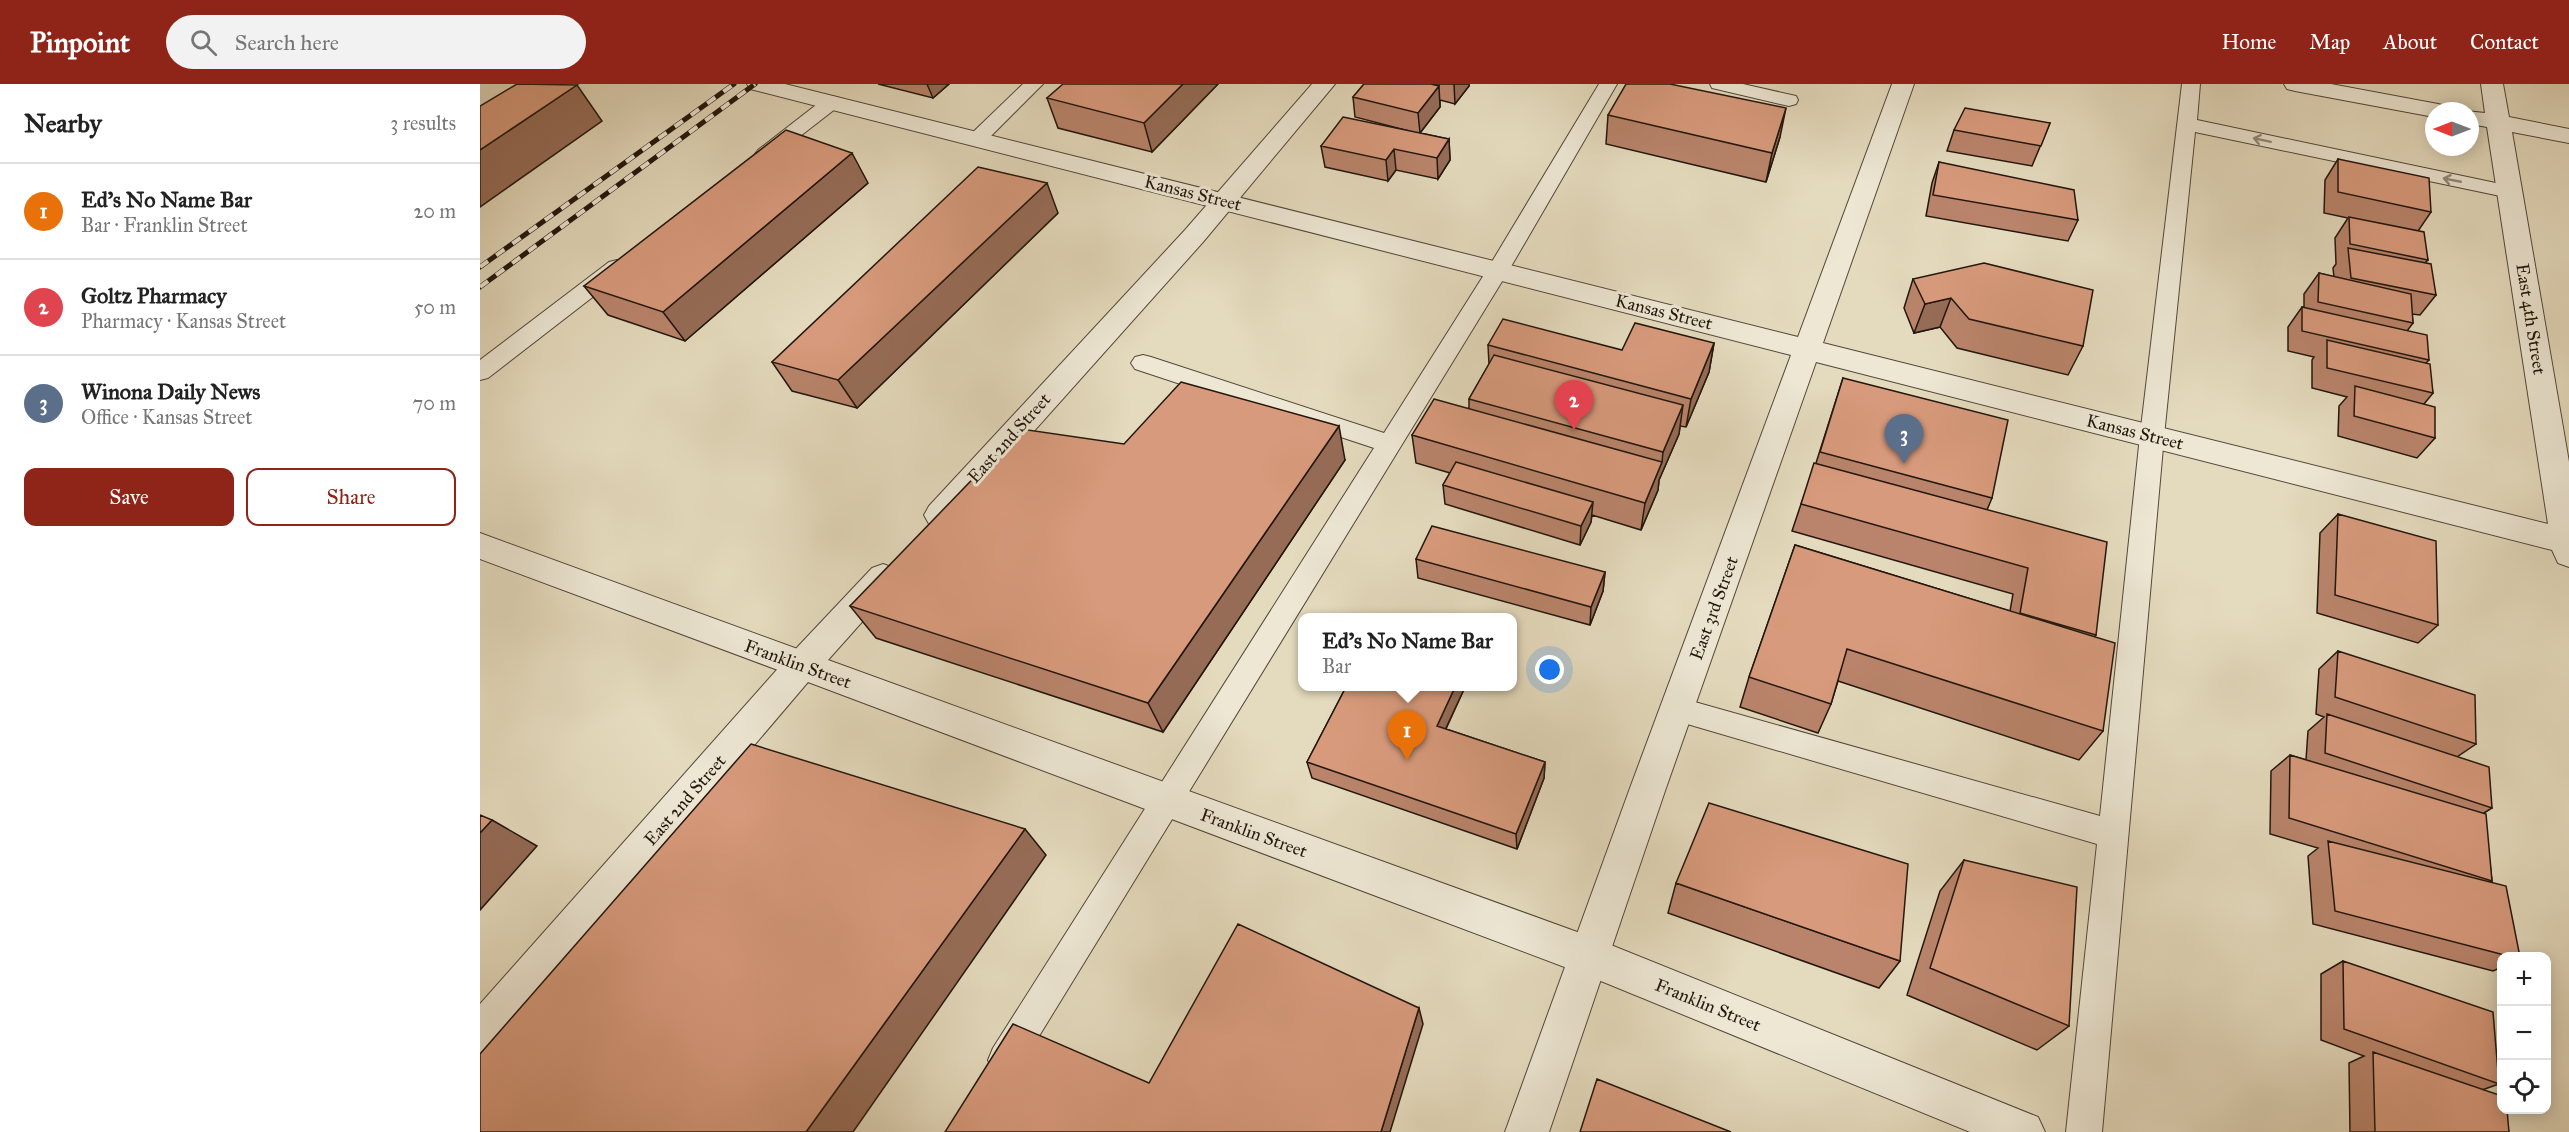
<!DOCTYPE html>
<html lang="en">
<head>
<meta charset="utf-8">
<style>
  body { margin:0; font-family:"IM FELL Great Primer",serif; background:#f2f2f2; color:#222 }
  .controls { position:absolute; right:18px; bottom:18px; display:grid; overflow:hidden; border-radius:12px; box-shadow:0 3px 15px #0003 }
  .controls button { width:54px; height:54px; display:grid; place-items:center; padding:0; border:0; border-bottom:2px solid #e0e0e0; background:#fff; color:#222; font:30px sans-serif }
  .compass { position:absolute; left:1945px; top:18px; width:54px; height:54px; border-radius:50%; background:#fff; box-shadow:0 3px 15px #0003; rotate:270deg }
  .you { position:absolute; left:1070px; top:586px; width:21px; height:21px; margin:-15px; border:4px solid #fff; border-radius:50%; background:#1a73e8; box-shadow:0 0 0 9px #1a73e833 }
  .badge { display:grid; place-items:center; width:39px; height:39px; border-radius:50%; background:#8f2418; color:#fff; font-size:20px; font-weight:700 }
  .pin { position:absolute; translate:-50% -50px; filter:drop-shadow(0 2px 3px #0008) }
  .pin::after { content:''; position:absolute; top:32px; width:21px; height:18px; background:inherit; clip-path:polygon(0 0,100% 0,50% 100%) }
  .popup { position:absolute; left:818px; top:529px; width:219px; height:78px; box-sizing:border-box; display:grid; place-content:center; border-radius:12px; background:#fff; filter:drop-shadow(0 2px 4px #0005); font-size:20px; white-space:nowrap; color:#767676 }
  .popup b { font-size:22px; color:#222 }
  .popup::after { content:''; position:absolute; left:50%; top:100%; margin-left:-12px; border:12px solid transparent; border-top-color:#fff }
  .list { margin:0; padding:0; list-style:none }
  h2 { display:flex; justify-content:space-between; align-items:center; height:78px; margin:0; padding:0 24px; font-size:26px }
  h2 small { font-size:20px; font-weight:400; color:#767676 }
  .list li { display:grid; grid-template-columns:39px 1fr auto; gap:18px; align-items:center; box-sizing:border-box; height:96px; padding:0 24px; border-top:2px solid #e0e0e0 }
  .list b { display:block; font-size:22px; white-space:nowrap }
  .list p { margin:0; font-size:20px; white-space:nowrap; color:#767676 }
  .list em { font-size:20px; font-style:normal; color:#767676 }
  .actions { display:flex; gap:12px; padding:18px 24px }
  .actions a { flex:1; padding:14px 0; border:2px solid #8f2418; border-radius:12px; text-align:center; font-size:21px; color:#8f2418 }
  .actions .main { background:#8f2418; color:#fff }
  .icon { flex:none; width:33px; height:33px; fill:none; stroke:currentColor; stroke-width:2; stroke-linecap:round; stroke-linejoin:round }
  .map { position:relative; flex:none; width:2089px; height:1048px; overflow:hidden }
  header { display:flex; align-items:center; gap:36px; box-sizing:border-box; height:84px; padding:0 30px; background:#8f2418; color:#fff }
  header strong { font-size:28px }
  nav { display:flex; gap:33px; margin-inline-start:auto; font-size:21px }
  .search { width:420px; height:54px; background:#f2f2f2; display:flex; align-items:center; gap:15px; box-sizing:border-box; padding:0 21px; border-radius:33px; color:#767676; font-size:22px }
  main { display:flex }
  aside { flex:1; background:#fff }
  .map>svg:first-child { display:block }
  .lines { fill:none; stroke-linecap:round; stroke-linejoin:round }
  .service-casing { stroke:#524739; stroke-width:2 }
  .minor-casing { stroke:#524739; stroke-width:2 }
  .tertiary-casing { stroke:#524739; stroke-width:2 }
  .service { fill:#ede7d4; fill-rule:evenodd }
  .minor { fill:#ede7d4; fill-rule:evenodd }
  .tertiary { fill:#ede7d4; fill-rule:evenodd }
  .rail-casing { stroke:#22160d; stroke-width:5 }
  .rail { stroke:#ede7d4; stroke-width:4; stroke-dasharray:10; stroke-linecap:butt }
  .wall { fill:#b9846b; stroke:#22160d; stroke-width:1.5 }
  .shaded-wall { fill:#966c57; stroke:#22160d; stroke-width:1.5 }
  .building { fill:#d79a7c; stroke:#22160d; stroke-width:1.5 }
  .oneway { stroke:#92897a }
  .labels { text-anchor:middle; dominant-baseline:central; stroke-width:6; stroke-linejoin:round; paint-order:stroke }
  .street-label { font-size:18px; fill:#22160d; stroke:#ede7d4 }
</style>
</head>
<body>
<header>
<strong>Pinpoint</strong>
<div class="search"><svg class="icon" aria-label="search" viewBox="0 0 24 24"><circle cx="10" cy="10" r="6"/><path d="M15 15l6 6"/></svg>Search here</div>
<nav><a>Home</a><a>Map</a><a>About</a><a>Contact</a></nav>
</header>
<main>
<aside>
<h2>Nearby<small>3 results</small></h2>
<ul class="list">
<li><span class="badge" style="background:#e8710a">1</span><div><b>Ed's No Name Bar</b><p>Bar · Franklin Street</p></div><em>20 m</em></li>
<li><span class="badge" style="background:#e0444e">2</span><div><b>Goltz Pharmacy</b><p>Pharmacy · Kansas Street</p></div><em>50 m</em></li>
<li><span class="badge" style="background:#5c6f8a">3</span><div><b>Winona Daily News</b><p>Office · Kansas Street</p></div><em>70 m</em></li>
</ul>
<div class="actions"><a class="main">Save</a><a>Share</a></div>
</aside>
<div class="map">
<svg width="2089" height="1048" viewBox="0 0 2089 1048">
  <rect width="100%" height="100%" fill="#e4dabd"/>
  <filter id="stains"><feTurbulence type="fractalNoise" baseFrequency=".00333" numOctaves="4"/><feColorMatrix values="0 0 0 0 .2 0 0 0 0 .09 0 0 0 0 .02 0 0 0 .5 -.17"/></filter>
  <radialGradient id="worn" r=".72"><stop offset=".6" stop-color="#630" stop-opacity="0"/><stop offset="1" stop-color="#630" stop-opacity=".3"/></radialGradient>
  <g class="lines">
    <defs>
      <path id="service" d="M 543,0 L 563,0 L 504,59 L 490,59 L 487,55 L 490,51 Z
        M 1119,0 L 1137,0 L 1029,186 L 537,988 L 525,993 L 513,988 L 508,976 L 513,964 L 894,364 L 655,285 L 651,279 L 655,273 L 663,271 L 671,273 L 904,349 L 1007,186 Z
        M 1230,0 L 1263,0 L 1316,12 L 1318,16 L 1316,20 L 1309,22 L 1232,4 Z
        M 1702,0 L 1720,0 L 1717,36 L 2030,102 L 2037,104 L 2040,108 L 2037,112 L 2030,114 L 1715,48 L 1684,352 L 1622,1048 L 1586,1048 L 1617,760 L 1197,637 L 1187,634 L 1183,625 L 1187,616 L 1197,613 L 1620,732 L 1660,352 Z
        M 352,12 L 359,14 L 361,18 L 359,22 L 292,74 L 278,74 L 275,70 L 278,66 L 345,14 Z
        M 137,176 L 145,178 L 148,183 L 145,188 L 8,294 L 0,296 L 0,276 L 129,178 Z"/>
      <path id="minor" d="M 267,0 L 305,0 L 1318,253 L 1412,0 L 1434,0 L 1343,259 L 2068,440 L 2007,43 L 1990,40 L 1990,27 L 1986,27 L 2005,29 L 2001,0 L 2023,0 L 2029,33 L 2089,45 L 2089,59 L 2032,48 L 2089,378 L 2089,483 L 2078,479 L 2072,466 L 1336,278 L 1186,704 L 1069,1048 L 1025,1048 L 1150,704 L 1311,271 L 270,5 Z
        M 1804,0 L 1851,0 L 1958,20 L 1966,22 L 1970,27 L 1954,27 L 1954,33 L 1815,7 L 1807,5 Z
        M 0,449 L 334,571 L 339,581 L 334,591 L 322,595 L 0,475 Z"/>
      <path id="tertiary" d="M 832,0 L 855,0 L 723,158 L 471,440 L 460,443 L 449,440 L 444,431 L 449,422 L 705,146 Z
        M 403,480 L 414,484 L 419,493 L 414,502 L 348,576 L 1111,853 L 1558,1033 L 1565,1048 L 1490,1048 L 1111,893 L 328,598 L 15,966 L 0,972 L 0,920 L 310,571 L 392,484 Z"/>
    </defs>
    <use href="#service" class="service-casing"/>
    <use href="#minor" class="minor-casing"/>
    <use href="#tertiary" class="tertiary-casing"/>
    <use href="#service" class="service"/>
    <use href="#minor" class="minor"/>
    <use href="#tertiary" class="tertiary"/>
    <defs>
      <path id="rail" d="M 0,183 L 254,0
        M 0,203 L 275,0"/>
    </defs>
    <use href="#rail" class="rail-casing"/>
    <use href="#rail" class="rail"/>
  </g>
  <path class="wall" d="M 398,0 L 469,0 L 453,14 Z
    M 738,0 L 672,68 L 578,44 L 567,14 Z
    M 884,0 L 989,0 L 989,2 L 975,20 L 960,16 L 960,23 L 940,49 L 969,55 L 970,76 L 958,95 L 916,86 L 908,97 L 845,83 L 841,62 L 929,47 L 875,33 L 873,13 Z
    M 1128,31 L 1300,53 L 1286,98 L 1126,60 Z
    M 1570,39 L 1552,82 L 1467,67 L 1474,46 Z
    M 1858,75 L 1951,128 L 1938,147 L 1948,176 L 1945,179 L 1956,211 L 1940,231 L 1932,230 L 1933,239 L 1927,247 L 1949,276 L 1946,279 L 1953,309 L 1944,320 L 1955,354 L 1937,374 L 1858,352 L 1859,322 L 1867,313 L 1832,304 L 1832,276 L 1834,273 L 1808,267 L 1808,243 L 1822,223 L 1824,223 L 1824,210 L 1839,189 L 1854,193 L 1853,184 L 1856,180 L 1855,154 L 1868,134 L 1844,129 L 1845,96 Z
    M 1459,78 L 1598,136 L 1588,157 L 1446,132 L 1452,99 Z
    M 388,99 L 205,257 L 128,231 L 104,202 Z
    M 578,129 L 377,324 L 312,307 L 292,278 Z
    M 1433,195 L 1603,262 L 1588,291 L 1477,264 L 1460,243 L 1434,249 L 1424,224 Z
    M 1234,259 L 1229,288 L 1206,343 L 1200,342 L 1199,350 L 1179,396 L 1178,406 L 1161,446 L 1112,431 L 1111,438 L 1100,461 L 965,420 L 963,401 L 970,389 L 936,379 L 932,351 L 989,324 L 989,315 L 1009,280 L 1008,261 L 1142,266 Z
    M 1363,294 L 1512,414 L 1507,426 L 1616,551 L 1615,552 L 1623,647 L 1599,676 L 1358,597 L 1351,620 L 1338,649 L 1260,623 L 1269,593 L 1315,461 L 1530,527 L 1533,510 L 1312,447 L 1321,420 L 1336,379 Z
    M 644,360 L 865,376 L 683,648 L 396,554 L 370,522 Z
    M 1858,430 L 1958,541 L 1938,559 L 1837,529 L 1840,449 Z
    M 936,475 L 1125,488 L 1123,507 L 1110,541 L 938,494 Z
    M 1858,567 L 1996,660 L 1977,673 L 2012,724 L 2004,729 L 2012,797 L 2010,798 L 2040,873 L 2022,873 L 2022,883 L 2013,887 L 1833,840 L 1828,772 L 1838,764 L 1790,750 L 1791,687 L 1810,671 L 1826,676 L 1828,647 L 1844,633 L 1836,630 L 1839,585 Z
    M 866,603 L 985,603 L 966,645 L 1065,678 L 1064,694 L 1037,765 L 832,694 L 827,678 Z
    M 1484,776 L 1589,942 L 1557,966 L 1427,911 L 1460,807 Z
    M 1196,799 L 1420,877 L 1399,904 L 1188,829 Z
    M 1863,877 L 2019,1000 L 2002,1006 L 2029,1048 L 1870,1048 L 1869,979 L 1884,972 L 1841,956 L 1841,890 Z"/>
  <path class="shaded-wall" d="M 447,0 L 469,0 L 453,14 Z
    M 703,0 L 738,0 L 672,68 L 664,39 Z
    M 974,0 L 989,0 L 989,2 L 975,20 Z
    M 97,1 L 122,37 L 0,123 L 0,66 Z
    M 959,2 L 960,23 L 940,49 L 938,29 Z
    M 1306,24 L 1300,53 L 1286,98 L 1292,69 Z
    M 969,55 L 970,76 L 958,95 L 957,74 Z
    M 914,65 L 916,86 L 908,97 L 906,76 Z
    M 372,69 L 388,99 L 205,257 L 183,228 Z
    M 567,99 L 578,129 L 377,324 L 358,296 Z
    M 1471,214 L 1460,243 L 1434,249 L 1445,220 Z
    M 1234,259 L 1229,288 L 1206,343 L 1211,315 Z
    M 1203,321 L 1199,350 L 1179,396 L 1178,406 L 1161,446 L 1165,419 L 1182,378 L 1183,368 Z
    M 859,342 L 865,376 L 683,648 L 668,619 Z
    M 1113,418 L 1111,438 L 1100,461 L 1101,442 Z
    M 1125,488 L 1123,507 L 1110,541 L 1111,523 Z
    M 975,603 L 985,603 L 959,659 L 957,642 Z
    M 1065,678 L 1064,694 L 1037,765 L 1036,750 Z
    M 12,736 L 57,762 L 0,826 L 0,749 Z
    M 545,745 L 566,771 L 373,1048 L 326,1048 Z
    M 939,924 L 943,940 L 910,1048 L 901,1048 Z"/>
  <path class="building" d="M 37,0 L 97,1 L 0,66 L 0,22 Z
    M 583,0 L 703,0 L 664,39 L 567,14 Z
    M 884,0 L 951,0 L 959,2 L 938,29 L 873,13 Z
    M 1146,0 L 1190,0 L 1306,24 L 1292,69 L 1128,31 Z
    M 1485,24 L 1570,39 L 1561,62 L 1474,46 Z
    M 863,33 L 969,55 L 957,74 L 914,65 L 906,76 L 841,62 Z
    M 306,46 L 372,69 L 183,228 L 104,202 Z
    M 1858,75 L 1949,94 L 1951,128 L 1858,108 Z
    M 1459,78 L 1594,106 L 1598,136 L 1453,111 Z
    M 498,83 L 567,99 L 358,296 L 292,278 Z
    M 1869,133 L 1944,148 L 1948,176 L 1870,160 Z
    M 1868,164 L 1951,180 L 1956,211 L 1871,194 Z
    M 1504,179 L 1613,206 L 1603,262 L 1489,235 L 1471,214 L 1445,220 L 1433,195 Z
    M 1839,189 L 1931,210 L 1933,239 L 1838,218 Z
    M 1822,223 L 1947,251 L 1949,276 L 1822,247 Z
    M 1023,235 L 1142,266 L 1155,239 L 1234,259 L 1211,315 L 1008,261 Z
    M 1847,256 L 1950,280 L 1953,309 L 1847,284 Z
    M 1014,271 L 1203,321 L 1183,368 L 989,315 Z
    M 1363,294 L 1528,336 L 1512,414 L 1340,368 Z
    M 701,298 L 859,342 L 668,619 L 370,522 L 541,345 L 644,360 Z
    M 1875,302 L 1955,323 L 1955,354 L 1874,332 Z
    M 954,315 L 1182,378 L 1165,419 L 932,351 Z
    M 976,378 L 1113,418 L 1101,442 L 963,401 Z
    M 1334,379 L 1627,458 L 1616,551 L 1540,529 L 1548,484 L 1321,420 Z
    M 1858,430 L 1956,457 L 1958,541 L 1855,511 Z
    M 952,442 L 1125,488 L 1111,523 L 936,475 Z
    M 1315,461 L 1635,559 L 1623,647 L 1367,565 L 1351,620 L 1269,593 Z
    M 1858,567 L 1995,611 L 1996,660 L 1855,613 Z
    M 866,603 L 975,603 L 957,642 L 1065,678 L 1036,750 L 827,678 Z
    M 1847,630 L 2009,683 L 2012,724 L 1845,669 Z
    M 271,660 L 545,745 L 326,1048 L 0,1048 L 0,970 Z
    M 1810,671 L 2006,730 L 2012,797 L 1809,734 Z
    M 1229,719 L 1428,780 L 1420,877 L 1196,799 Z
    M 0,731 L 12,736 L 0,749 Z
    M 1848,757 L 2026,802 L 2040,873 L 2032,873 L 1855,827 Z
    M 1484,776 L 1597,803 L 1589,942 L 1450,884 Z
    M 758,840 L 939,924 L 901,1048 L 465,1048 L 533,940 L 669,999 Z
    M 1863,877 L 2013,928 L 2019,1000 L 1864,945 Z
    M 1893,968 L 2022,1012 L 2022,1026 L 2027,1026 L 2029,1048 L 1895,1048 Z
    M 1117,995 L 1251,1048 L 1100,1048 Z"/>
  <defs><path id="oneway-shaft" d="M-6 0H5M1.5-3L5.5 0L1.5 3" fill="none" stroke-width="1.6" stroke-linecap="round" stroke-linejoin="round" transform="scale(1.5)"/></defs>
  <g class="oneway">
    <use href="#oneway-shaft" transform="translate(1782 56) rotate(-168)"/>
    <use href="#oneway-shaft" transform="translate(1972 96) rotate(-169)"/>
  </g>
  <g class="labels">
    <g class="street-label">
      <text transform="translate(713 109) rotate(14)">Kansas Street</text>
      <text transform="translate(1184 228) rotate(14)">Kansas Street</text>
      <text transform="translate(2051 235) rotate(81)">East 4th Street</text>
      <text transform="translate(1655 348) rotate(14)">Kansas Street</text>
      <text transform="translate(529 354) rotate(-48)">East 2nd Street</text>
      <text transform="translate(1234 524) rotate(-70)">East 3rd Street</text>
      <text transform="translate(318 580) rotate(20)">Franklin Street</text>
      <text transform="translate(205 716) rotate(-49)">East 2nd Street</text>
      <text transform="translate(774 749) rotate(20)">Franklin Street</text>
      <text transform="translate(1228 921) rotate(22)">Franklin Street</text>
    </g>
  </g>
  <rect width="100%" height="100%" filter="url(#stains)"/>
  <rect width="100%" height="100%" fill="url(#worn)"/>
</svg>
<div class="controls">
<button>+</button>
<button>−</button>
<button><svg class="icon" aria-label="locate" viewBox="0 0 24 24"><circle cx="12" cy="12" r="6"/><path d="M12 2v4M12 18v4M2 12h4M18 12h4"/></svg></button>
</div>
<svg class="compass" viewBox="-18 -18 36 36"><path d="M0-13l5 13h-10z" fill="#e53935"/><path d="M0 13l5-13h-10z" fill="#767676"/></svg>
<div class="you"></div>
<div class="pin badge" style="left:927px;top:676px;background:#e8710a">1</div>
<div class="popup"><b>Ed's No Name Bar</b>Bar</div>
<div class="pin badge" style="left:1094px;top:346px;background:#e0444e">2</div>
<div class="pin badge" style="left:1424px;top:380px;background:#5c6f8a">3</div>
</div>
</main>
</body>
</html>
